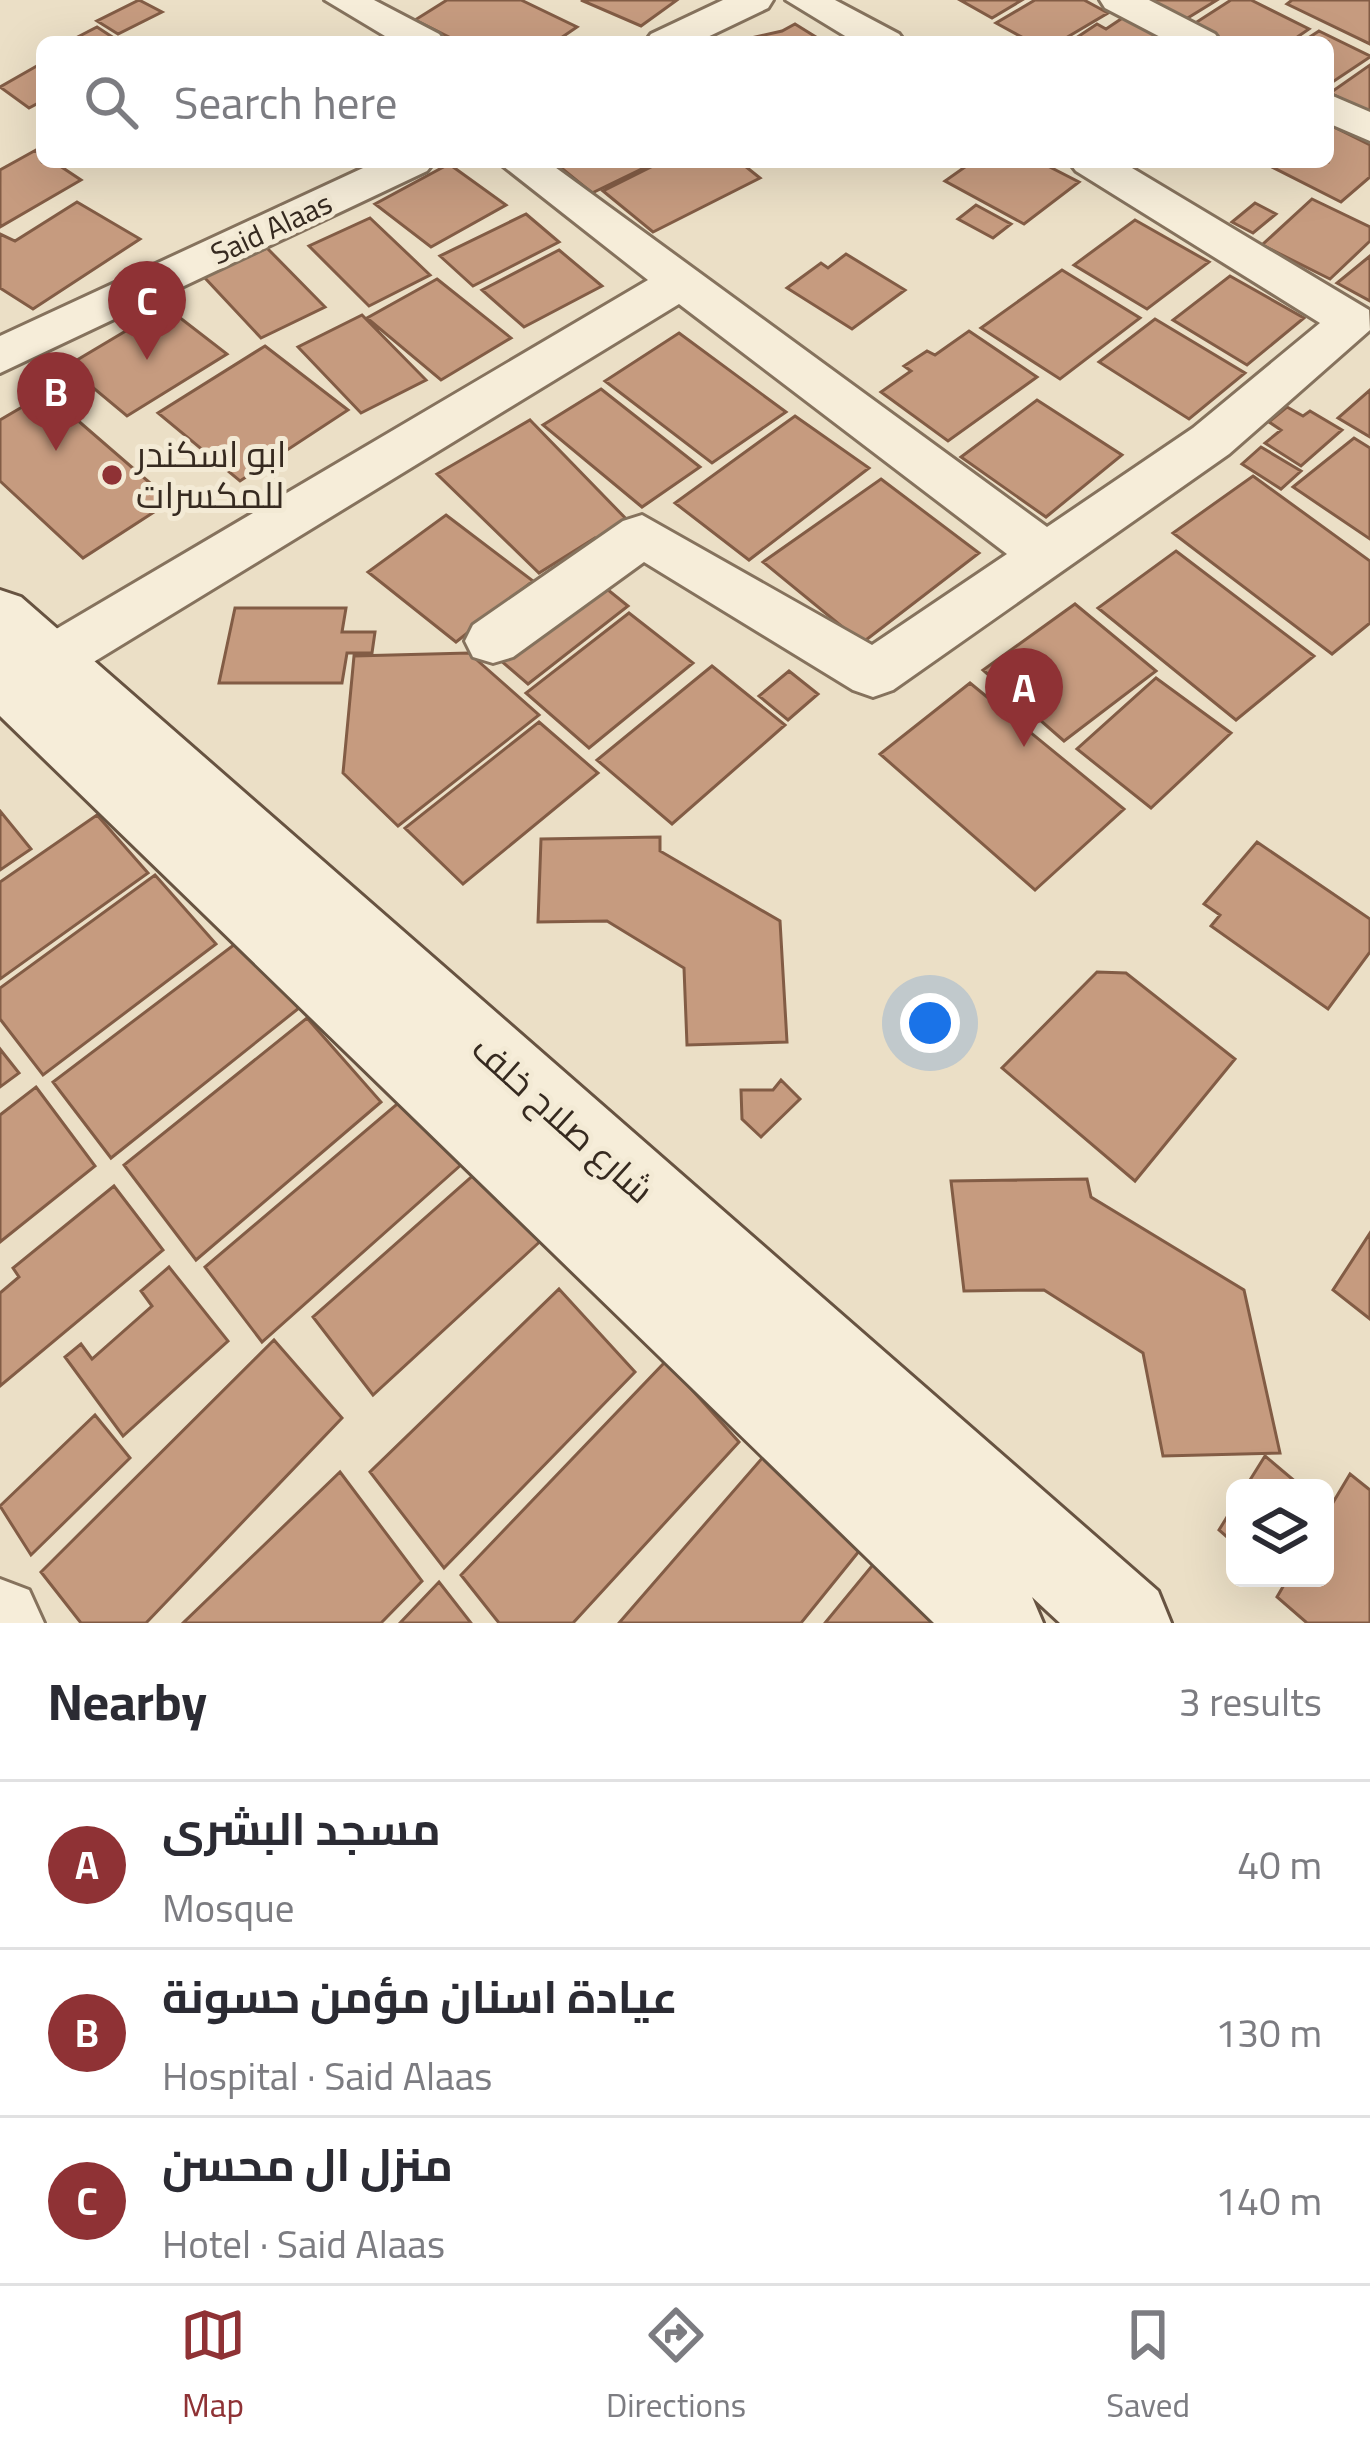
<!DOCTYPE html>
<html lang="en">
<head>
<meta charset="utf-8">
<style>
  body { margin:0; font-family:Georgia,Cairo,serif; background:#f2f2f3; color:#2b2b33 }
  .controls { position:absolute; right:36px; bottom:36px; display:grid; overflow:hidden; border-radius:18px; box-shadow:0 12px 48px #0002 }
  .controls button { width:108px; height:108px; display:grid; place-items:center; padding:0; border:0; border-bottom:3px solid #e1e1e2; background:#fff; color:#2b2b33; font:60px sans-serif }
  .you { position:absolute; left:930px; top:1023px; width:42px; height:42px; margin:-30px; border:9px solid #fff; border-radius:50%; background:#1a73e8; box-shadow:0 0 0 18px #1a73e833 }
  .badge { display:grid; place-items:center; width:78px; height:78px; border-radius:50%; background:#8f3235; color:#fff; font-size:39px; font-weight:700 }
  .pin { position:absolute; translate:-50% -99px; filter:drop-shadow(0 3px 6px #0008) }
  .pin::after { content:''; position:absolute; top:63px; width:42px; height:36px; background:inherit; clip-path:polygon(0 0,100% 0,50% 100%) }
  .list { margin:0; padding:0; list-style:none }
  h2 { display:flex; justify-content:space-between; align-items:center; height:156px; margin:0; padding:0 48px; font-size:51px }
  h2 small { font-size:39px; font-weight:400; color:#7c7c81 }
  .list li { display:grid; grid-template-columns:78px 1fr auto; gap:36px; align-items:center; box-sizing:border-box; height:168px; padding:0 48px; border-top:3px solid #e1e1e2 }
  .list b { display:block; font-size:45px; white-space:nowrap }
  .list p { margin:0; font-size:39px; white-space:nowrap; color:#7c7c81 }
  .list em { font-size:39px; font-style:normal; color:#7c7c81 }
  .icon { flex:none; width:66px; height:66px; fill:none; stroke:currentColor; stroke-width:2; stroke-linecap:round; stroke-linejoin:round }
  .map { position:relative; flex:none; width:1370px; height:1623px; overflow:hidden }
  .search { position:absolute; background:#fff; box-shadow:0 12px 48px #0002; left:36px; right:36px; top:36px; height:132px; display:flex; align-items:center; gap:30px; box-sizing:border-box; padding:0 42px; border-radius:18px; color:#7c7c81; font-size:45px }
  .sheet { height:660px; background:#fff }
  nav { display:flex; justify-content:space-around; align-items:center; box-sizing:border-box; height:168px; border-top:3px solid #e1e1e2; background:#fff; font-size:33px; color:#7c7c81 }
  nav a { display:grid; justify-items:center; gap:6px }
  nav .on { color:#8f3235 }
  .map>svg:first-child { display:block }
  .building { fill:#c69b7f; stroke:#825c45; stroke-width:3 }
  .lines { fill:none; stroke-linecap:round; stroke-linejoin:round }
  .street-casing { stroke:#85725d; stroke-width:6 }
  .secondary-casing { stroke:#675341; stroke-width:6 }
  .street { fill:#f6edd9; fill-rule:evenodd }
  .secondary { fill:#f6edd9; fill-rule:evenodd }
  .poi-dot { fill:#8f3235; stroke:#f3ead5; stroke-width:4.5 }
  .labels { text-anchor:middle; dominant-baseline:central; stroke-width:10; stroke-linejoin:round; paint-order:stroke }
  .far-street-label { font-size:30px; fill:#362a20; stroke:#f3ead5 }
  .poi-label { font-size:36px; fill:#362a20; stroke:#f3ead5; text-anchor:start }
  .street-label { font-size:36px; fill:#362a20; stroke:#f3ead5 }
</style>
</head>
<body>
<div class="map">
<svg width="1370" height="1623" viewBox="0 0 1370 1623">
  <rect width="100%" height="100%" fill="#ebdfc6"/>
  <path class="building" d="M 139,0 L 162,12 L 118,34 L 97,21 Z
    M 447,0 L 521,0 L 577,27 L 555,42 L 459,42 L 415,20 Z
    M 581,0 L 677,0 L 641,26 Z
    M 960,0 L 1022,0 L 992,18 Z
    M 1035,0 L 1084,0 L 1108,13 L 1059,42 L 1031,42 L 996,23 Z
    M 1148,0 L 1217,0 L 1186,19 Z
    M 1231,0 L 1251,0 L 1309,29 L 1290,42 L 1219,42 L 1189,27 Z
    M 1292,0 L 1370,0 L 1370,44 L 1287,4 Z
    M 1124,17 L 1162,35 L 1152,42 L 1070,42 L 1097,24 L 1106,29 Z
    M 795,24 L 824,42 L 733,42 L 782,31 Z
    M 97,27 L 120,42 L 68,42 Z
    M 1319,31 L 1370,56 L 1370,57 L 1328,85 L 1328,42 L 1302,42 Z
    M 42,63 L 42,101 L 29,108 L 0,87 Z
    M 1370,65 L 1370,113 L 1330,93 Z
    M 1328,124 L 1370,145 L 1370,177 L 1341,202 L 1262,162 L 1328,162 Z
    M 36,150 L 42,162 L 54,162 L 81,180 L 0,227 L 0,170 Z
    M 554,162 L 656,162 L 592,193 Z
    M 661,162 L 740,162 L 760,178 L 653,232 L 603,191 Z
    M 972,162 L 1040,162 L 1079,182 L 1024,224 L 945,181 Z
    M 449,164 L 506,205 L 431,247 L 375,204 Z
    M 1312,199 L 1370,227 L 1370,241 L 1330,279 L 1262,245 Z
    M 77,202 L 140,239 L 33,309 L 0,288 L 0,234 L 15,241 Z
    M 1255,203 L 1276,214 L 1253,233 L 1232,222 Z
    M 976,205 L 1011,224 L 993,238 L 958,219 Z
    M 526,214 L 559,242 L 473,286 L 440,256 Z
    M 370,218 L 430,275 L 369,306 L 309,246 Z
    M 1135,220 L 1209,262 L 1147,309 L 1074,265 Z
    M 267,248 L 325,307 L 261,338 L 204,277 Z
    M 559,250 L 602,286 L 524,327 L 482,290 Z
    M 846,254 L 905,290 L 852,329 L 787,288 L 821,263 L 828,268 Z
    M 1370,256 L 1370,301 L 1337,283 Z
    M 1062,270 L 1140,318 L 1060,379 L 981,328 Z
    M 1230,276 L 1304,318 L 1247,365 L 1173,320 Z
    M 437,279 L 511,338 L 441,380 L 367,318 Z
    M 166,307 L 227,354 L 127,416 L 67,366 Z
    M 362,315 L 426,380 L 361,413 L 298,347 Z
    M 1155,319 L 1245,373 L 1189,419 L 1099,362 Z
    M 969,331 L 1037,377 L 948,441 L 881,392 L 911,371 L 904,366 L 927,351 L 935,355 Z
    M 679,333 L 786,412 L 712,463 L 605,381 Z
    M 265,346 L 348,410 L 240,481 L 158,413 Z
    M 601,389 L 700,467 L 642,507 L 543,425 Z
    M 1370,390 L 1370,437 L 1338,418 Z
    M 46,393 L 171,501 L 83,558 L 0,481 L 0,420 Z
    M 1037,400 L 1122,455 L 1046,517 L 961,457 Z
    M 1287,407 L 1303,416 L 1310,411 L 1342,430 L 1301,466 L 1265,443 L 1281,430 L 1269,422 Z
    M 795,416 L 869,468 L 749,560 L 675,503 Z
    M 530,420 L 633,526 L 605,543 L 595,538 L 539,573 L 437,474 Z
    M 1354,438 L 1370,448 L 1370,539 L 1293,487 Z
    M 1261,447 L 1301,471 L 1281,489 L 1242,464 Z
    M 1253,476 L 1370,561 L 1370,623 L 1332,654 L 1173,533 Z
    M 881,479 L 979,553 L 862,643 L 763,562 Z
    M 446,515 L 533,581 L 456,642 L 368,572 Z
    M 1176,551 L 1314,656 L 1236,720 L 1098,608 Z
    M 592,577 L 628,606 L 528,684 L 492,653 Z
    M 1075,604 L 1156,671 L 1064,741 L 983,670 Z
    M 235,608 L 346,608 L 342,632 L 375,632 L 372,653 L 347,653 L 342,683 L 219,683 Z
    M 629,613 L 693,663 L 589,748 L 526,693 Z
    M 469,653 L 539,715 L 398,826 L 343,773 L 354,656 Z
    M 712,666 L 785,725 L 672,824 L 597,760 Z
    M 789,671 L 818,694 L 788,720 L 759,696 Z
    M 1156,678 L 1231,733 L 1151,808 L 1077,749 Z
    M 970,683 L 1124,809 L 1035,890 L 880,754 Z
    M 539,722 L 598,773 L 463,884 L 405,828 Z
    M 0,811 L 31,849 L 0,870 Z
    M 97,815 L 148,873 L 0,979 L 0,882 Z
    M 660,837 L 660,851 L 780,921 L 787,1042 L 687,1045 L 684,968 L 607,921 L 538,922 L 541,839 Z
    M 1257,842 L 1370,919 L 1370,952 L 1328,1009 L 1211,926 L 1220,915 L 1204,904 Z
    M 155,875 L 216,944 L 43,1075 L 0,1019 L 0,988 Z
    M 239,941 L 299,1008 L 111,1158 L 53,1082 Z
    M 1097,972 L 1126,973 L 1235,1059 L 1135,1181 L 1002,1068 Z
    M 307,1018 L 381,1102 L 196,1260 L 124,1165 Z
    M 0,1049 L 19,1073 L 0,1087 Z
    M 781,1080 L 800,1099 L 761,1137 L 742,1119 L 741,1090 L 773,1090 Z
    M 36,1087 L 95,1166 L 0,1242 L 0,1115 Z
    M 403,1099 L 462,1164 L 262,1342 L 205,1267 Z
    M 485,1165 L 546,1236 L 373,1395 L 313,1317 Z
    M 1087,1179 L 1091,1197 L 1244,1290 L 1280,1453 L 1163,1456 L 1143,1353 L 1044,1290 L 964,1291 L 951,1181 Z
    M 114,1186 L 163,1250 L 0,1386 L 0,1293 L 19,1277 L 13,1268 Z
    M 1370,1233 L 1370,1319 L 1333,1290 Z
    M 169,1267 L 228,1341 L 123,1436 L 65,1357 L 81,1344 L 92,1359 L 152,1306 L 141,1291 Z
    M 559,1289 L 635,1372 L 444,1568 L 370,1472 Z
    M 274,1340 L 342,1418 L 146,1623 L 81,1623 L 41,1572 Z
    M 666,1361 L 739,1442 L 573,1623 L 499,1623 L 461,1575 Z
    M 95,1415 L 130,1458 L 31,1555 L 0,1506 Z
    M 771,1448 L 864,1545 L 801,1623 L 619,1623 Z
    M 1265,1456 L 1303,1488 L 1245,1488 Z
    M 340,1472 L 422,1581 L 381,1623 L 183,1623 Z
    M 1350,1474 L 1370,1490 L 1370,1623 L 1307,1623 L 1277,1597 L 1288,1578 L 1325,1578 L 1325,1516 Z
    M 1235,1504 L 1235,1544 L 1219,1530 Z
    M 876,1561 L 933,1623 L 825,1623 Z
    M 439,1582 L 471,1623 L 400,1623 Z"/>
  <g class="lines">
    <defs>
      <path id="street" d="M 325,0 L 374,0 L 439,34 L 445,42 L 395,42 Z
        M 723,0 L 773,0 L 768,8 L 697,42 L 645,42 L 651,34 Z
        M 786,0 L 835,0 L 899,34 L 905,42 L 855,42 Z
        M 1100,0 L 1149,0 L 1215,34 L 1221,42 L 1170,42 L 1105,8 Z
        M 1328,94 L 1370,112 L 1370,141 L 1328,123 Z
        M 376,162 L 434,162 L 427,171 L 0,373 L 0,336 Z
        M 498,162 L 548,162 L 1047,527 L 1193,428 L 1320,323 L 1076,171 L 1069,162 L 1122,162 L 1369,310 L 1370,330 L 1229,454 L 893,690 L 873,697 L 853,690 L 644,562 L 513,657 L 493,663 L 473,657 L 465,641 L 473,625 L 623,521 L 642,515 L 872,645 L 1007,554 L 679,304 L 69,677 L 49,684 L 29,677 L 21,661 L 29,645 L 648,280 Z
        M 0,1579 L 29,1590 L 44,1623 L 0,1623 Z"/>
      <path id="secondary" d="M 0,590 L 21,597 L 1158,1591 L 1171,1623 L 1060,1623 L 1032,1597 L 1043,1623 L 934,1623 L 0,716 Z"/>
    </defs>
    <use href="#street" class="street-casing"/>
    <use href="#secondary" class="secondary-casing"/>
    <use href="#street" class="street"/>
    <use href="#secondary" class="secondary"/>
  </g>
  <circle class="poi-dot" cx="112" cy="475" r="12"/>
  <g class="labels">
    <g class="far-street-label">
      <text transform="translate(271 228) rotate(-25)">Said Alaas</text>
    </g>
    <g class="poi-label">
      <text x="136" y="454">ابو اسكندر<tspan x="136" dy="41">للمكسرات</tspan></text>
    </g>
    <g class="street-label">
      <text transform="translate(563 1119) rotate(42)">شارع صلاح خلف</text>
    </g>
  </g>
</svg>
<div class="controls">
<button><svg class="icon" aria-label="layers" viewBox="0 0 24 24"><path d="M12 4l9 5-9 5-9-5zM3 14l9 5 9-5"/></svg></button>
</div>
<div class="you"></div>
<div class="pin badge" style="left:1024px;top:747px">A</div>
<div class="pin badge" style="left:56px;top:451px">B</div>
<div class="pin badge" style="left:147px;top:360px">C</div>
<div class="search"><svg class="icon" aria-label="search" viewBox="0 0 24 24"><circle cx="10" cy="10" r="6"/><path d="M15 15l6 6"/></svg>Search here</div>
</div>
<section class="sheet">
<h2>Nearby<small>3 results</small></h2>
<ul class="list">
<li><span class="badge">A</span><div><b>مسجد البشرى</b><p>Mosque</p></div><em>40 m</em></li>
<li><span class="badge">B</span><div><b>عيادة اسنان مؤمن حسونة</b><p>Hospital · Said Alaas</p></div><em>130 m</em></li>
<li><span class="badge">C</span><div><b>منزل ال محسن</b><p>Hotel · Said Alaas</p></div><em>140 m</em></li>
</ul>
</section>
<nav>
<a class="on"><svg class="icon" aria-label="map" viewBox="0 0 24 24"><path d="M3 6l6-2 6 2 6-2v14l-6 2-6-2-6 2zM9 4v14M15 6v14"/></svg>Map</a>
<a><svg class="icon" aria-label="directions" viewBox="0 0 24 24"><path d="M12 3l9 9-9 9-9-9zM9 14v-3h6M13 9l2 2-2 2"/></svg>Directions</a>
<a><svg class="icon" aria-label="saved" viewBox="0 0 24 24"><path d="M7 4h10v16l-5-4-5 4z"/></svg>Saved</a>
</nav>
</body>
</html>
